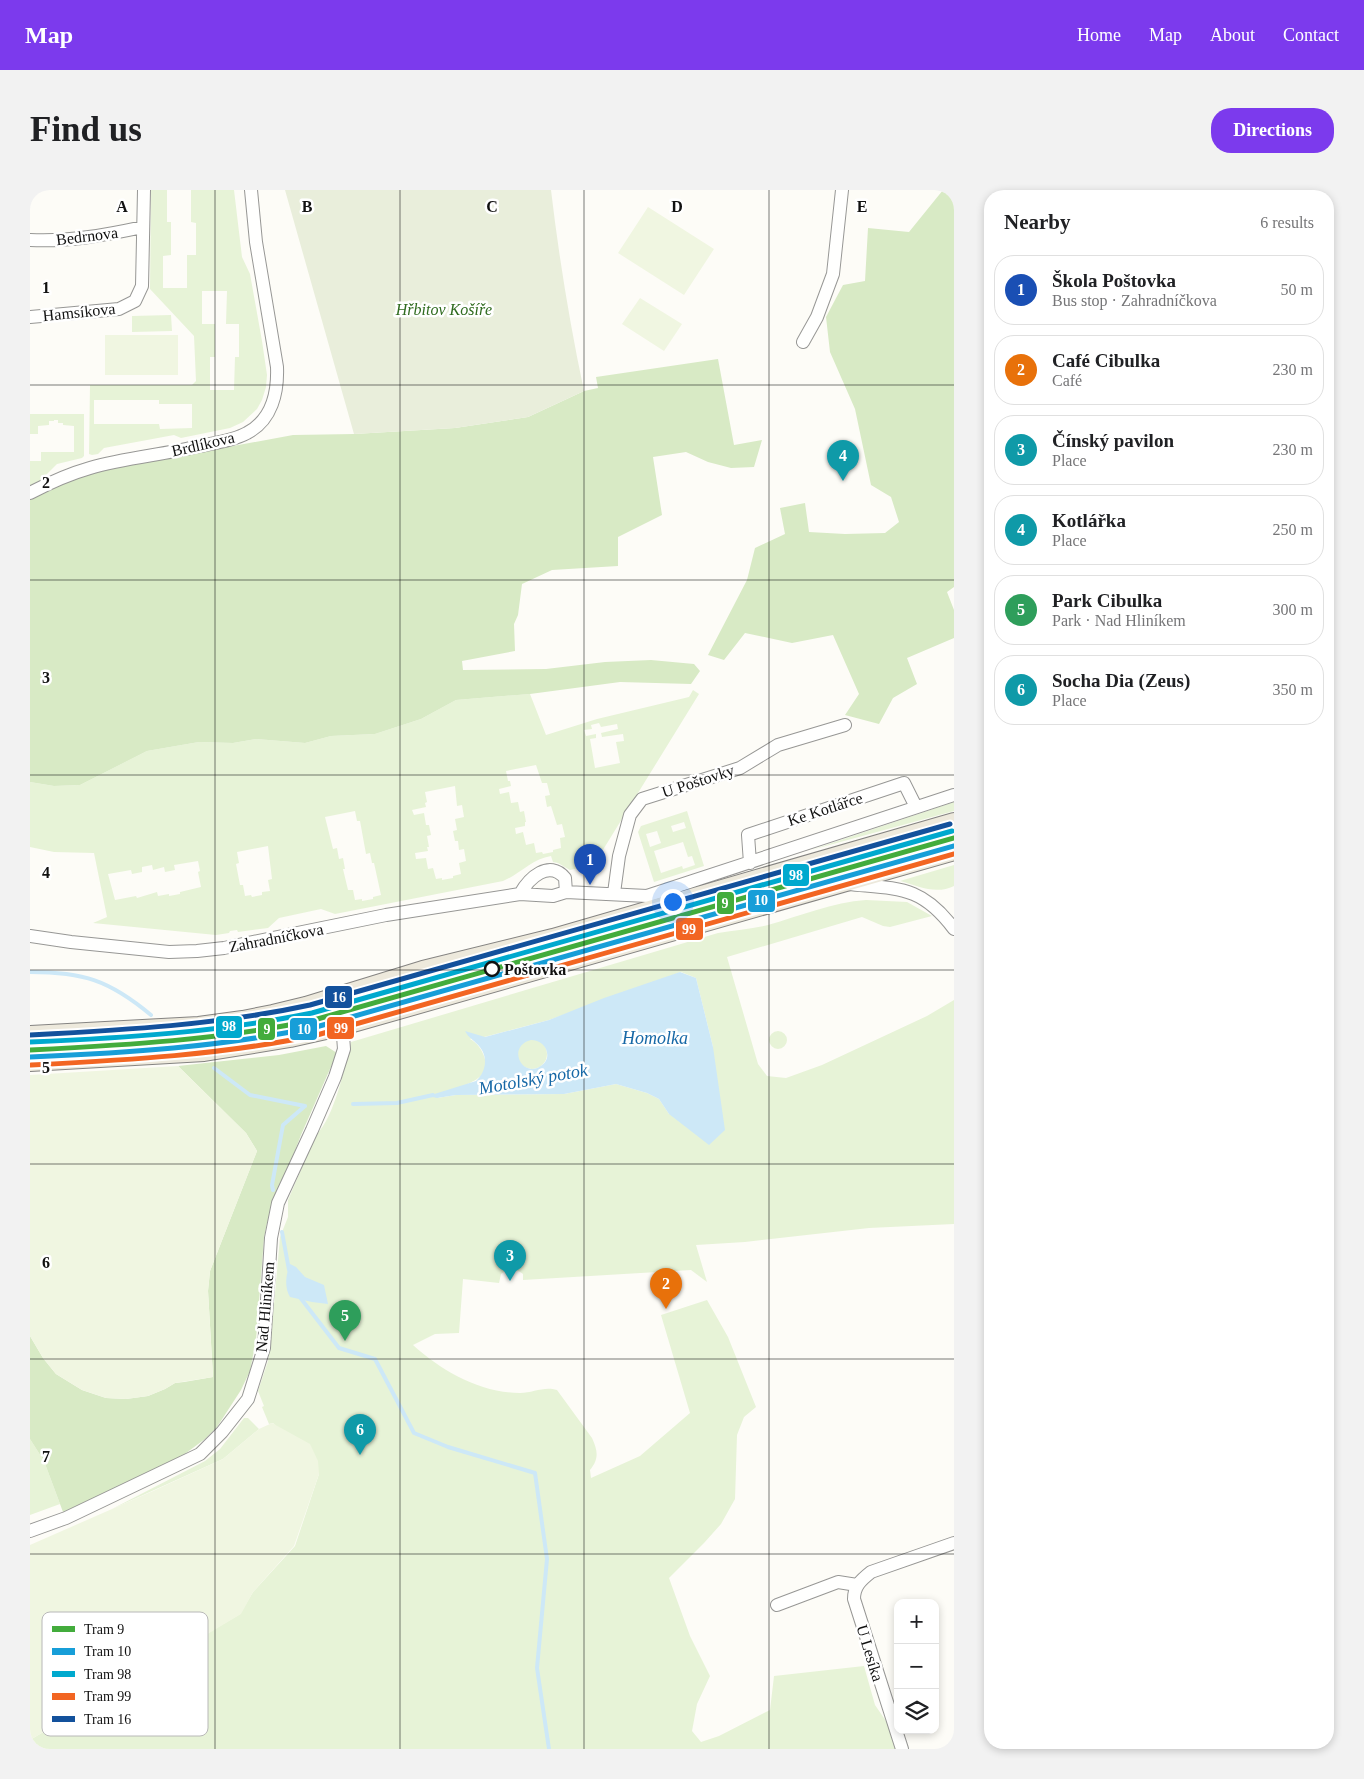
<!DOCTYPE html>
<html lang="en">
<head>
<meta charset="utf-8">
<style>
  body { margin:0; font-family:"Times New Roman",serif; background:#f2f2f2; color:#202124 }
  .controls { position:absolute; right:15px; bottom:15px; display:grid; overflow:hidden; border-radius:10px; box-shadow:0 2px 8px #0003 }
  .controls button { width:45px; height:45px; display:grid; place-items:center; padding:0; border:0; border-bottom:1px solid #e0e0e0; background:#fff; color:#202124; font:25px sans-serif }
  .you { position:absolute; left:642px; top:711px; width:18px; height:18px; margin:-12px; border:4px solid #fff; border-radius:50%; background:#1a73e8; box-shadow:0 0 0 8px #1a73e833 }
  .badge { display:grid; place-items:center; width:32px; height:32px; border-radius:50%; background:#7c3aed; color:#fff; font-size:16px; font-weight:700 }
  .pin { position:absolute; translate:-50% -41px; filter:drop-shadow(0 1px 2px #0008) }
  .pin::after { content:''; position:absolute; top:26px; width:18px; height:15px; background:inherit; clip-path:polygon(0 0,100% 0,50% 100%) }
  .list { margin:0; padding:0; list-style:none }
  h2 { display:flex; justify-content:space-between; align-items:center; height:65px; margin:0; padding:0 20px; font-size:21px }
  h2 small { font-size:16px; font-weight:400; color:#757577 }
  .list li { display:grid; grid-template-columns:32px 1fr auto; gap:15px; align-items:center; box-sizing:border-box; height:70px; margin:0 10px 10px; padding:0 10px; border:1px solid #e0e0e0; border-radius:20px }
  .list b { display:block; font-size:19px; white-space:nowrap }
  .list p { margin:0; font-size:16px; white-space:nowrap; color:#757577 }
  .list em { font-size:16px; font-style:normal; color:#757577 }
  .icon { flex:none; width:28px; height:28px; fill:none; stroke:currentColor; stroke-width:2; stroke-linecap:round; stroke-linejoin:round }
  .map { position:relative; flex:none; width:924px; height:1559px; overflow:hidden; border-radius:20px }
  header { display:flex; align-items:center; gap:30px; box-sizing:border-box; height:70px; padding:0 25px; background:#7c3aed; color:#fff }
  header strong { font-size:24px }
  nav { display:flex; gap:28px; margin-inline-start:auto; font-size:18px }
  .intro { display:flex; align-items:center; justify-content:space-between; box-sizing:border-box; height:120px; padding:0 30px }
  h1 { margin:0; font-size:35px }
  .button { padding:12px 22px; border-radius:20px; background:#7c3aed; color:#fff; font-size:18px; font-weight:700 }
  main { display:flex; gap:30px; padding:0 30px }
  aside { flex:1; background:#fff; border-radius:20px; box-shadow:0 2px 8px #0003 }
  .map>svg:first-child { display:block }
  .green { fill:#e7f3d7; fill-rule:evenodd }
  .forest { fill:#d8eac5 }
  .cemetery { fill:#e9eedb }
  .pitch { fill:#f0f6e1 }
  .water { fill:#cde8f7; fill-rule:evenodd }
  .lines { fill:none; stroke-linecap:round; stroke-linejoin:round }
  .stream { stroke:#cde8f7; stroke-width:4 }
  .street-casing { stroke:#979795; stroke-width:14 }
  .primary-casing { stroke:#858482; stroke-width:22 }
  .street { stroke:#fffffe; stroke-width:12 }
  .primary { stroke:#ede9dc; stroke-width:20 }
  .tram-1-casing { stroke:#fff; stroke-width:9 }
  .tram-2-casing { stroke:#fff; stroke-width:9 }
  .tram-3-casing { stroke:#fff; stroke-width:9 }
  .tram-4-casing { stroke:#fff; stroke-width:9 }
  .tram-5-casing { stroke:#fff; stroke-width:9 }
  .tram-1 { stroke:#43ac3c; stroke-width:5 }
  .tram-2 { stroke:#179ed8; stroke-width:5 }
  .tram-3 { stroke:#00a9ce; stroke-width:5 }
  .tram-4 { stroke:#f26522; stroke-width:5 }
  .tram-5 { stroke:#13519c; stroke-width:5 }
  .grid { fill:none; stroke:#111; stroke-width:1; stroke-opacity:0.55 }
  .stop-dot { fill:#fff; stroke:#111; stroke-width:2.5 }
  .labels { text-anchor:middle; dominant-baseline:central; stroke-width:5; stroke-linejoin:round; paint-order:stroke }
  .street-label { font-size:16px; fill:#111; stroke:#fff }
  .park-label { font-size:16px; font-style:italic; fill:#2f6b1f; stroke:#fff }
  .stop-label { font-size:16px; font-weight:bold; fill:#111; stroke:#fff; text-anchor:start }
  .water-label { font-size:18px; font-style:italic; fill:#1768a6; stroke:#fff }
  .key { fill:#fff; stroke:#b8b8b8; stroke-width:1 }
  .key-label { font-size:14px; fill:#111 }
  .grid-label { font-size:16px; text-anchor:middle; font-weight:bold; fill:#111; stroke:#fff; stroke-width:5; stroke-linejoin:round; paint-order:stroke }
  .line-badge { stroke:#fff; stroke-width:2 }
  .badge-label { font-size:14px; text-anchor:middle; font-weight:bold; fill:#fff }
</style>
</head>
<body>
<header>
<strong>Map</strong>
<nav><a>Home</a><a>Map</a><a>About</a><a>Contact</a></nav>
</header>
<div class="intro"><h1>Find us</h1><a class="button">Directions</a></div>
<main>
<div class="map">
<svg width="924" height="1559" viewBox="0 0 924 1559">
  <rect width="100%" height="100%" fill="#fdfcf7"/>
  <path class="green" d="M 121,0 L 137,0 L 137,32 L 141,32 L 141,65 L 133,66 L 133,98 L 157,98 L 157,65 L 166,65 L 166,33 L 161,32 L 161,0 L 204,0 L 212,67 L 220,84 L 232,151 L 237,185 L 236,197 L 232,210 L 227,219 L 213,232 L 200,238 L 151,248 L 144,245 L 74,258 L 68,264 L 62,265 L 59,264 L 60,195 L 162,195 L 166,191 L 164,146 L 120,99 ZM 172,101 L 197,101 L 196,134 L 209,134 L 209,167 L 205,167 L 204,200 L 180,200 L 180,167 L 185,167 L 185,134 L 172,134 ZM 64,210 L 129,210 L 129,214 L 162,214 L 162,238 L 130,239 L 129,234 L 64,234 Z
    M 141,125 L 142,141 L 102,142 L 102,126 Z
    M 0,224 L 54,224 L 54,266 L 52,268 L 27,274 L 0,301 L 0,271 L 11,271 L 11,262 L 44,262 L 44,236 L 33,235 L 33,233 L 28,233 L 28,230 L 24,230 L 24,231 L 19,231 L 19,235 L 8,236 L 8,244 L 0,244 Z
    M 663,500 L 669,504 L 563,676 L 553,670 L 545,679 L 540,680 L 528,673 L 523,672 L 521,666 C 502,669 490,684 473,691 L 305,724 L 291,719 L 249,728 L 238,738 L 208,742 L 207,740 L 200,741 L 199,743 L 186,745 L 63,733 L 77,727 L 64,663 L 24,662 L 0,657 L 0,592 L 24,596 L 50,595 L 117,561 L 169,552 L 203,553 L 226,549 L 275,553 L 301,546 L 345,544 L 391,529 L 426,510 L 500,504 L 516,545 L 567,529 L 659,507 ZM 569,533 L 571,537 L 587,534 L 588,539 L 571,543 L 572,547 L 593,544 L 594,551 L 586,552 L 590,573 L 565,578 L 560,549 L 566,548 L 566,544 L 556,546 L 554,540 L 562,539 L 561,535 ZM 506,575 L 512,593 L 517,593 L 520,605 L 515,606 L 517,617 L 521,616 L 527,635 L 532,634 L 535,647 L 530,648 L 531,658 L 523,660 L 523,662 L 513,664 L 512,662 L 506,663 L 504,653 L 496,655 L 493,642 L 486,644 L 485,638 L 495,636 L 495,632 L 496,632 L 494,621 L 490,622 L 488,612 L 481,613 L 479,602 L 470,604 L 469,599 L 481,596 L 480,591 L 478,591 L 476,581 ZM 425,596 L 427,616 L 432,615 L 434,627 L 425,629 L 427,640 L 423,641 L 425,651 L 428,651 L 429,660 L 434,659 L 436,671 L 429,673 L 431,684 L 423,686 L 423,688 L 412,690 L 412,688 L 406,689 L 403,678 L 398,679 L 396,668 L 386,669 L 385,663 L 398,661 L 397,657 L 399,657 L 397,646 L 401,645 L 399,635 L 396,635 L 394,623 L 384,625 L 382,620 L 396,617 L 395,613 L 397,612 L 395,602 ZM 325,621 L 327,631 L 330,631 L 336,664 L 340,663 L 342,673 L 344,673 L 351,705 L 343,707 L 343,709 L 332,711 L 332,709 L 325,710 L 323,700 L 318,700 L 313,679 L 315,679 L 313,668 L 309,669 L 307,658 L 303,659 L 295,627 ZM 238,656 L 242,689 L 238,690 L 240,701 L 232,702 L 232,705 L 222,707 L 221,705 L 215,706 L 213,695 L 210,695 L 206,674 L 209,673 L 207,662 ZM 168,671 L 170,681 L 168,682 L 171,697 L 150,702 L 150,704 L 139,706 L 139,704 L 128,706 L 127,702 L 107,708 L 106,706 L 85,710 L 78,684 L 101,680 L 102,684 L 112,682 L 112,677 L 122,675 L 123,680 L 134,677 L 135,682 L 145,680 L 144,675 Z
    M 924,612 L 924,621 L 781,660 Z
    M 657,621 L 674,676 L 624,692 L 608,642 L 611,636 ZM 654,632 L 656,638 L 643,642 L 641,636 ZM 627,641 L 631,653 L 620,657 L 616,644 ZM 653,652 L 658,667 L 662,666 L 665,675 L 653,679 L 652,676 L 631,683 L 624,661 Z
    M 924,675 L 924,696 C 906,705 888,696 870,691 Z
    M 836,710 L 877,712 L 902,726 L 860,737 L 853,736 L 832,727 L 697,767 L 728,874 L 737,886 L 756,888 L 792,875 L 897,826 L 924,810 L 924,1034 L 839,1038 L 715,1052 L 666,1055 L 677,1092 L 661,1080 L 493,1090 L 493,1084 C 487,1079 478,1078 471,1084 L 469,1093 L 433,1089 L 429,1143 L 405,1144 L 383,1155 C 412,1181 450,1203 490,1203 C 503,1203 514,1196 527,1200 L 562,1248 C 568,1261 569,1269 560,1280 L 561,1288 L 610,1266 L 660,1223 L 631,1125 L 677,1110 L 698,1147 L 726,1217 L 714,1227 L 707,1245 L 705,1309 L 691,1334 L 674,1353 L 639,1388 L 660,1446 L 680,1486 L 667,1514 L 662,1541 L 671,1552 L 689,1546 L 740,1520 L 744,1486 L 834,1476 L 845,1515 L 858,1534 L 866,1559 L 0,1559 L 0,1550 L 210,1424 L 223,1402 L 265,1356 L 289,1284 L 243,1233 L 239,1234 L 232,1217 L 234,1216 L 228,1201 L 238,1171 L 241,1148 L 250,1047 L 258,1027 L 258,1010 L 286,945 C 305,926 314,879 321,852 L 688,743 C 705,740 722,739 738,735 C 770,726 803,712 836,710 ZM 651,782 L 666,788 L 683,857 L 639,924 L 629,909 L 617,903 L 586,894 L 534,904 L 426,905 L 407,908 C 415,904 422,901 429,898 C 443,891 461,887 454,866 C 451,858 447,853 440,849 L 446,846 L 454,847 L 519,830 Z
    M739 850a9 9 0 1 1 18 0a9 9 0 1 1-18 0Z
    M487 864a15 15 0 1 1 30 0a15 15 0 1 1-30 0Z
    M 214,1228 L 218,1228 L 229,1239 L 193,1269 L 82,1319 L 175,1271 L 190,1259 Z
    M 0,1249 L 14,1271 L 30,1314 L 0,1325 Z"/>
  <path class="forest" d="M 913,0 L 924,0 L 924,397 L 917,402 L 924,420 L 924,448 L 877,468 L 887,494 L 863,508 L 849,534 L 815,525 L 829,504 L 803,445 L 762,453 L 715,443 L 694,470 L 678,465 L 717,390 L 725,358 L 755,344 L 750,318 L 775,313 L 779,342 L 815,344 L 855,343 L 869,332 L 861,307 L 841,295 L 825,219 L 800,162 L 796,127 L 813,95 L 835,91 L 838,38 L 879,42 Z
    M 688,169 L 704,255 L 732,250 L 724,277 L 701,278 L 678,272 L 656,262 L 623,267 L 632,325 L 588,347 L 588,376 L 522,380 L 492,394 L 488,425 L 484,434 L 485,461 L 432,471 L 433,480 L 516,479 L 575,472 L 621,470 L 664,474 L 670,481 L 661,494 L 590,492 L 500,504 L 426,510 L 391,529 L 345,544 L 301,546 L 275,553 L 226,549 L 203,553 L 169,552 L 117,561 L 50,595 L 24,596 L 0,592 L 0,310 L 33,293 L 79,279 L 263,245 L 324,244 L 425,238 L 498,227 L 554,201 L 568,198 L 566,187 Z
    M 296,856 L 307,863 L 271,945 L 237,1033 L 234,1048 L 226,1150 L 220,1181 L 211,1200 L 187,1237 L 175,1249 L 152,1266 L 97,1293 L 33,1322 L 14,1271 L 0,1249 L 0,1146 L 13,1168 L 26,1184 L 52,1200 L 76,1208 L 96,1209 L 118,1206 L 135,1199 L 145,1193 L 154,1192 L 183,1187 L 178,1101 L 180,1081 L 227,961 L 216,943 L 148,876 L 249,865 Z"/>
  <path class="cemetery" d="M 255,0 L 521,0 C 529,68 540,135 554,201 L 498,227 L 425,238 L 324,244 Z"/>
  <path class="pitch" d="M 618,17 L 684,59 L 654,105 L 588,63 Z
    M 610,108 L 652,134 L 634,161 L 592,134 Z
    M 75,145 L 148,145 L 148,185 L 75,185 Z
    M 148,876 L 216,943 L 227,961 L 180,1081 L 178,1101 L 183,1187 L 145,1193 L 135,1199 L 118,1206 L 96,1209 L 76,1208 L 52,1200 L 26,1184 L 13,1168 L 0,1146 L 0,885 Z
    M 242,1233 L 280,1254 L 288,1271 L 289,1284 L 264,1356 L 223,1402 L 211,1424 L 0,1550 L 0,1355 L 123,1301 L 193,1269 L 229,1239 Z"/>
  <path class="water" d="M 650,782 L 666,788 L 683,857 L 695,940 L 679,955 L 639,924 L 629,909 L 617,903 L 586,894 L 534,904 L 426,905 L 407,908 L 398,906 L 446,891 C 457,881 459,864 446,853 C 441,848 439,848 435,841 L 455,847 L 519,830 L 574,808 ZM 501,850 C 510,850 519,857 517,868 C 516,872 513,875 509,877 C 491,887 477,856 501,850 Z
    M 260,1074 L 266,1077 L 275,1087 L 294,1095 L 298,1114 L 282,1112 L 260,1107 C 254,1097 256,1084 260,1074 Z"/>
  <g class="lines">
    <path class="stream" d="M 0,782 C 53,782 79,790 121,825
      M 184,878 L 220,905 L 275,916
      M 323,914 L 367,913 L 403,905
      M 243,1000 L 242,995 L 253,935 L 275,916
      M 252,1042 L 259,1080
      M 269,1106 L 309,1158 L 345,1169 L 384,1243 L 418,1257 L 505,1283 L 517,1369 L 507,1478 L 519,1559"/>
    <defs>
      <path id="street" d="M 0,50 C 38,52 76,45 113,37
        M 0,127 L 89,119 L 105,111 L 112,96 L 114,0
        M 773,152 L 787,127 L 803,84 L 812,0
        M 0,303 C 19,293 39,284 60,278 C 93,268 131,265 165,257 C 182,253 203,251 217,243 C 242,230 248,202 247,177 L 226,52 L 221,0
        M 720,673 L 718,645 L 874,593 L 886,617
        M 818,694 C 868,699 891,695 924,739
        M 584,703 L 589,666 L 600,625 L 612,609 L 710,578 L 748,555 L 815,535
        M 490,704 C 499,688 519,669 535,688 L 536,702
        M 0,746 L 41,752 L 139,762 L 167,761 L 194,758 L 356,725 L 490,704 L 523,706 L 536,702 L 617,706 L 924,605
        M 0,1341 L 36,1328 L 170,1264 L 192,1242 L 218,1209 L 234,1158 L 241,1048 L 248,1013 L 282,940 L 305,887 L 314,859 L 313,846 L 301,809
        M 747,1415 L 808,1392 L 827,1395
        M 872,1559 L 824,1409 C 824,1396 831,1390 841,1382 L 924,1353"/>
      <path id="primary" d="M 0,846 L 169,837 L 213,831 L 243,825 L 276,817 L 393,781 L 523,749 L 924,633
        M 0,871 L 174,861 L 260,847 L 309,836 L 924,660"/>
    </defs>
    <use href="#street" class="street-casing"/>
    <use href="#primary" class="primary-casing"/>
    <use href="#street" class="street"/>
    <use href="#primary" class="primary"/>
    <defs>
      <path id="tram-1" d="M 0,860 C 96,855 190,850 284,830 L 924,648"/>
      <path id="tram-2" d="M 0,867 C 96,863 191,857 286,837 L 924,656"/>
      <path id="tram-3" d="M 0,852 C 95,848 189,842 282,823 L 922,641"/>
      <path id="tram-4" d="M 1,875 C 97,870 192,865 287,845 L 924,664"/>
      <path id="tram-5" d="M 0,845 C 94,840 188,835 280,815 L 920,634"/>
    </defs>
    <use href="#tram-1" class="tram-1-casing"/>
    <use href="#tram-2" class="tram-2-casing"/>
    <use href="#tram-3" class="tram-3-casing"/>
    <use href="#tram-4" class="tram-4-casing"/>
    <use href="#tram-5" class="tram-5-casing"/>
    <use href="#tram-1" class="tram-1"/>
    <use href="#tram-2" class="tram-2"/>
    <use href="#tram-3" class="tram-3"/>
    <use href="#tram-4" class="tram-4"/>
    <use href="#tram-5" class="tram-5"/>
  </g>
  <path class="grid" d="M 185,0 L 185,1559M 370,0 L 370,1559M 554,0 L 554,1559M 739,0 L 739,1559M 0,195 L 924,195M 0,390 L 924,390M 0,585 L 924,585M 0,780 L 924,780M 0,974 L 924,974M 0,1169 L 924,1169M 0,1364 L 924,1364"/>
  <circle class="stop-dot" cx="462" cy="779" r="7"/>
  <g class="labels">
    <g class="street-label">
      <text transform="translate(57 46) rotate(-7)">Bedrnova</text>
      <text transform="translate(49 122) rotate(-6)">Hamsíkova</text>
      <text transform="translate(173 254) rotate(-13)">Brdlíkova</text>
      <text transform="translate(668 591) rotate(-18)">U Poštovky</text>
      <text transform="translate(795 619) rotate(-18)">Ke Kotlářce</text>
      <text transform="translate(246 748) rotate(-11)">Zahradníčkova</text>
      <text transform="translate(235 1117) rotate(-85)">Nad Hliníkem</text>
      <text transform="translate(840 1463) rotate(73)">U Lesíka</text>
    </g>
    <g class="park-label">
      <text x="414" y="119">Hřbitov Košíře</text>
    </g>
    <g class="stop-label">
      <text x="474" y="779">Poštovka</text>
    </g>
    <g class="water-label">
      <text x="625" y="848">Homolka</text>
      <text transform="translate(503 889) rotate(-10)">Motolský potok</text>
    </g>
  </g>
  <rect x="12" y="1422" width="166" height="124" rx="8" class="key"/>
  <rect x="22" y="1436" width="23" height="6" fill="#43ac3c"/>
  <rect x="22" y="1458" width="23" height="7" fill="#179ed8"/>
  <rect x="22" y="1481" width="23" height="6" fill="#00a9ce"/>
  <rect x="22" y="1503" width="23" height="7" fill="#f26522"/>
  <rect x="22" y="1526" width="23" height="6" fill="#13519c"/>
  <g class="key-label">
    <text x="54" y="1444">Tram 9</text>
    <text x="54" y="1466">Tram 10</text>
    <text x="54" y="1489">Tram 98</text>
    <text x="54" y="1511">Tram 99</text>
    <text x="54" y="1534">Tram 16</text>
  </g>
  <g class="grid-label">
    <text x="92" y="22">A</text>
    <text x="277" y="22">B</text>
    <text x="462" y="22">C</text>
    <text x="647" y="22">D</text>
    <text x="832" y="22">E</text>
    <text x="16" y="103">1</text>
    <text x="16" y="298">2</text>
    <text x="16" y="493">3</text>
    <text x="16" y="688">4</text>
    <text x="16" y="883">5</text>
    <text x="16" y="1078">6</text>
    <text x="16" y="1272">7</text>
  </g>
  <g class="line-badge">
    <rect x="752" y="673" width="28" height="24" rx="5" fill="#00a9ce"/>
    <rect x="717" y="699" width="29" height="24" rx="5" fill="#179ed8"/>
    <rect x="686" y="701" width="19" height="24" rx="5" fill="#43ac3c"/>
    <rect x="645" y="727" width="29" height="24" rx="5" fill="#f26522"/>
    <rect x="294" y="795" width="29" height="24" rx="5" fill="#13519c"/>
    <rect x="185" y="825" width="28" height="24" rx="5" fill="#00a9ce"/>
    <rect x="296" y="826" width="29" height="24" rx="5" fill="#f26522"/>
    <rect x="227" y="827" width="19" height="24" rx="5" fill="#43ac3c"/>
    <rect x="259" y="827" width="29" height="24" rx="5" fill="#179ed8"/>
  </g>
  <g class="badge-label">
    <text x="766" y="690">98</text>
    <text x="731" y="715">10</text>
    <text x="695" y="718">9</text>
    <text x="659" y="744">99</text>
    <text x="309" y="812">16</text>
    <text x="199" y="841">98</text>
    <text x="311" y="843">99</text>
    <text x="237" y="844">9</text>
    <text x="274" y="844">10</text>
  </g>
</svg>
<div class="controls">
<button>+</button>
<button>−</button>
<button><svg class="icon" aria-label="layers" viewBox="0 0 24 24"><path d="M12 4l9 5-9 5-9-5zM3 14l9 5 9-5"/></svg></button>
</div>
<div class="you"></div>
<div class="pin badge" style="left:560px;top:695px;background:#1a4fb4">1</div>
<div class="pin badge" style="left:636px;top:1119px;background:#e8710a">2</div>
<div class="pin badge" style="left:480px;top:1091px;background:#0f9aa8">3</div>
<div class="pin badge" style="left:813px;top:291px;background:#0f9aa8">4</div>
<div class="pin badge" style="left:315px;top:1151px;background:#2e9e5b">5</div>
<div class="pin badge" style="left:330px;top:1265px;background:#0f9aa8">6</div>
</div>
<aside>
<h2>Nearby<small>6 results</small></h2>
<ul class="list">
<li><span class="badge" style="background:#1a4fb4">1</span><div><b>Škola Poštovka</b><p>Bus stop · Zahradníčkova</p></div><em>50 m</em></li>
<li><span class="badge" style="background:#e8710a">2</span><div><b>Café Cibulka</b><p>Café</p></div><em>230 m</em></li>
<li><span class="badge" style="background:#0f9aa8">3</span><div><b>Čínský pavilon</b><p>Place</p></div><em>230 m</em></li>
<li><span class="badge" style="background:#0f9aa8">4</span><div><b>Kotlářka</b><p>Place</p></div><em>250 m</em></li>
<li><span class="badge" style="background:#2e9e5b">5</span><div><b>Park Cibulka</b><p>Park · Nad Hliníkem</p></div><em>300 m</em></li>
<li><span class="badge" style="background:#0f9aa8">6</span><div><b>Socha Dia (Zeus)</b><p>Place</p></div><em>350 m</em></li>
</ul>
</aside>
</main>
</body>
</html>
